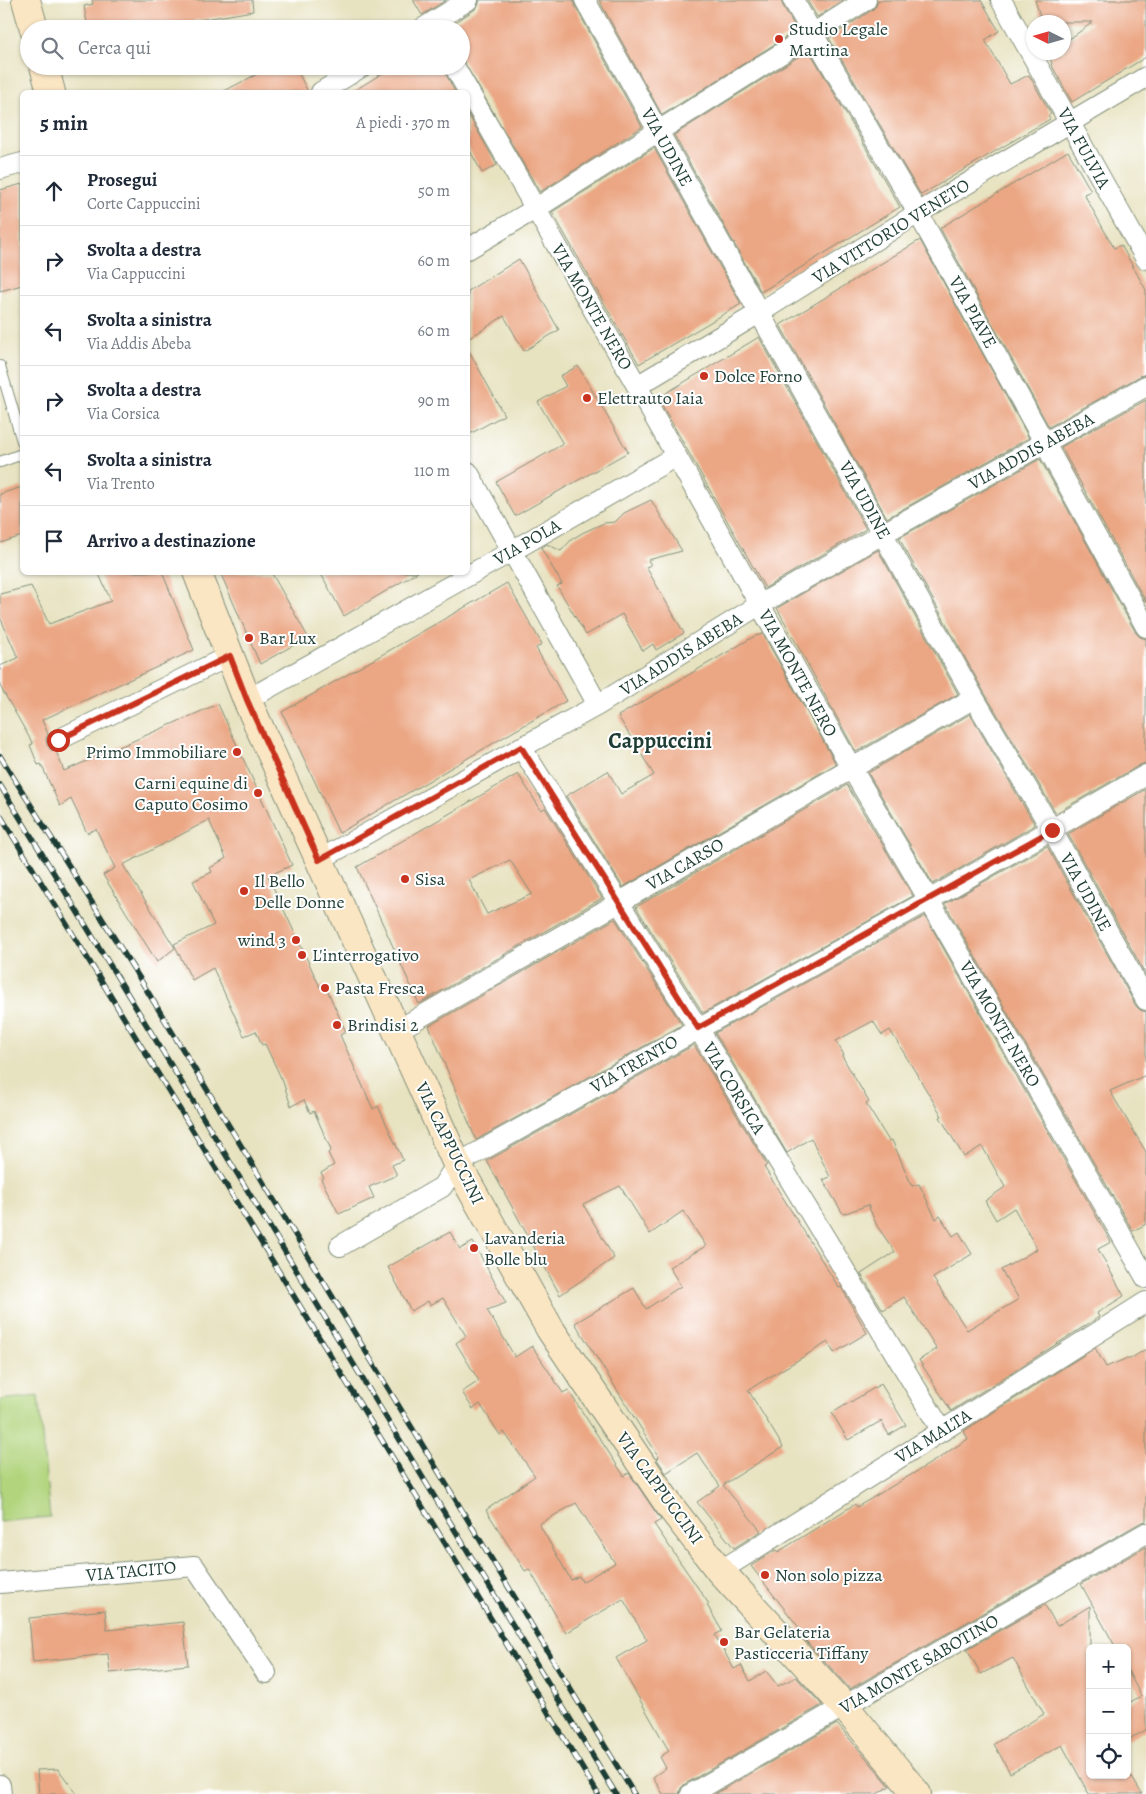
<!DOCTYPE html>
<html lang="it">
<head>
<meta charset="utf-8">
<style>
  body { margin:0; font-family:Alegreya,serif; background:#f2f2f3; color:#1f2937 }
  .controls { position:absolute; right:15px; bottom:15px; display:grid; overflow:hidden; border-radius:8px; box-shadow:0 1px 4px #0004 }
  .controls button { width:45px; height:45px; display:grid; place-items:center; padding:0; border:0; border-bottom:1px solid #e0e1e3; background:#fff; color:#1f2937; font:25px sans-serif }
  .compass { position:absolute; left:1026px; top:15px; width:45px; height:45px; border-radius:50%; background:#fff; box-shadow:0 1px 4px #0004; rotate:275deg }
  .stop { position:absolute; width:15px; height:15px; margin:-11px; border:4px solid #c8321e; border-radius:50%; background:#fff }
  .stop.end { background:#c8321e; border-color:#fff; box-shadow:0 1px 5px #0008 }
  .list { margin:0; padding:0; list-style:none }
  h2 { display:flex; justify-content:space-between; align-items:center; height:65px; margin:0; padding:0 20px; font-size:21px }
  h2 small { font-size:16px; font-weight:400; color:#747a83 }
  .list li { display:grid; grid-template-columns:32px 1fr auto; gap:15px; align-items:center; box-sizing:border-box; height:70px; padding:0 20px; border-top:1px solid #e0e1e3 }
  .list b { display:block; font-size:19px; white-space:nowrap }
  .list p { margin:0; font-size:16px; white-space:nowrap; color:#747a83 }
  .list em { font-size:16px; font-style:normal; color:#747a83 }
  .icon { flex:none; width:28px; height:28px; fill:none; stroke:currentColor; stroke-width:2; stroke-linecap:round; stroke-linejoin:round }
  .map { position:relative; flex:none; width:1146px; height:1794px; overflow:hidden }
  .search { position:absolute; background:#fff; box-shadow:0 1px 4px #0004; left:20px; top:20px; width:450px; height:55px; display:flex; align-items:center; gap:12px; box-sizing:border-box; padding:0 18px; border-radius:28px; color:#747a83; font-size:19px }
  .panel { position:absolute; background:#fff; box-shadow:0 1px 4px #0004; left:20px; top:90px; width:450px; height:485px; border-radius:8px }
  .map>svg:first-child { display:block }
  .green { fill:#b1d47d; stroke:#688858 }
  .building { fill:#eba683; fill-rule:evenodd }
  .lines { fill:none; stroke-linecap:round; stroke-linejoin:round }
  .lane-casing { stroke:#83907a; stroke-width:12 }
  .street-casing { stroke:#83907a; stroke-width:22 }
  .secondary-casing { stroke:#83907a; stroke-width:30 }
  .lane { stroke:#fff; stroke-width:10 }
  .street { stroke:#fff; stroke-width:20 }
  .secondary { stroke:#fbe6c4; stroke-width:28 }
  .rail-casing { stroke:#1f3d34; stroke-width:5.5 }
  .rail { stroke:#fff; stroke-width:4; stroke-dasharray:11; stroke-linecap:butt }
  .route { stroke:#c8321e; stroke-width:6 }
  .poi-dot { fill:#c8321e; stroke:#fff; stroke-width:2 }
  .labels { text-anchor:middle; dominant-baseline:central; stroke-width:4; stroke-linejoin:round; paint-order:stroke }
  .poi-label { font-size:18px; fill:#1f3d34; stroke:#fff; text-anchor:start }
  .street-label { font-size:18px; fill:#1f3d34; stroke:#fff }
  .district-label { font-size:22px; font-weight:bold; fill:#1f3d34; stroke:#fff }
</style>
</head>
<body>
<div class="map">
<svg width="1146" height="1794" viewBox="0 0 1146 1794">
  <rect width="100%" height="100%" fill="#fff"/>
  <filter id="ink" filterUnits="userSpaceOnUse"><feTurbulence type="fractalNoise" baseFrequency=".02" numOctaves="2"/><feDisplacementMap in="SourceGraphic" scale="10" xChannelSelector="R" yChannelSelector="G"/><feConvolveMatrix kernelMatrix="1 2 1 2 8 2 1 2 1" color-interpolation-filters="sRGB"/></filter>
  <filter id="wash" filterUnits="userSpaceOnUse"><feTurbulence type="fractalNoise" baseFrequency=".0096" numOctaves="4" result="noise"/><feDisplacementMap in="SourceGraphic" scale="20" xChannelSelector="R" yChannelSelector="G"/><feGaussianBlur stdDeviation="1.12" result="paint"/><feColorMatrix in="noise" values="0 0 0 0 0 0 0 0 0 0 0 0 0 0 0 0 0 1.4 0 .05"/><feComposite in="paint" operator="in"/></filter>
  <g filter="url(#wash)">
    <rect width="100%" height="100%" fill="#e7e2c0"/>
    <path class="green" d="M 38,1396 L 50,1517 L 0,1522 L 0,1400 Z"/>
    <g id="blocks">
      <path class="building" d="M 92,0 L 252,0 L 253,11 L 193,21 L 194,29 L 88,29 L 84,6 L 93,4 Z
        M 413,0 L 446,0 L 422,15 Z
        M 480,0 L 573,0 L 575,6 L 642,127 L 540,192 L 461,57 L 461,29 L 445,29 L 474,10 L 478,6 Z
        M 599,0 L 781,0 L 783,6 L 797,30 L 662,115 Z
        M 807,0 L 844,0 L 817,17 Z
        M 878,0 L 981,0 L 999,31 L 985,40 L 1010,84 L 1029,75 L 1051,114 L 1048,116 L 1050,119 L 921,195 L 829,38 L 872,10 L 876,6 Z
        M 1035,0 L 1146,0 L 1146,57 L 1072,102 L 1051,64 L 1052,63 L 1048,55 L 1051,52 L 1064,52 L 1064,43 L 1093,22 L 1042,22 Z
        M 809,50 L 900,207 L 761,292 L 674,135 Z
        M 273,66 L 295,66 L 308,92 L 222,92 Z
        M 394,66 L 442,66 L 455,92 L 352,92 Z
        M 468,114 L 497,165 L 482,173 L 468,147 Z
        M 654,148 L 741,304 L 639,364 L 552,212 Z
        M 1068,151 L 1091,191 L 1084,194 L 1114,248 L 1121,245 L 1146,290 L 1146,374 L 1140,376 L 1049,427 L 940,228 Z
        M 22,184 L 22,285 L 0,291 L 0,190 Z
        M 920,240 L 1029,438 L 887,518 L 780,325 Z
        M 519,259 L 559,330 L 524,351 L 504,316 L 468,339 L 468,291 Z
        M 759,337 L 866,529 L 765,588 L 658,398 Z
        M 468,349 L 504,415 L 468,435 Z
        M 578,366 L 628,452 L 515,516 L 496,482 L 563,444 L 538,402 L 566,386 L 560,376 Z
        M 1146,400 L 1146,602 L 1061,447 Z
        M 1040,459 L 1136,633 L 1140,637 L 1146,639 L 1146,763 L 1140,765 L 1056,813 L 984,692 L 899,538 Z
        M 22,487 L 22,536 L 0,543 L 0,494 Z
        M 651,500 L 682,551 L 648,560 L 651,565 L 646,567 L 684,633 L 656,650 L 653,644 L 643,651 L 622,614 L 586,635 L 557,586 L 562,584 L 541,548 L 547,544 L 561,551 L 572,539 L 584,532 L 604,523 L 615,522 L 624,513 Z
        M 878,550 L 958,694 L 856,752 L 777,608 Z
        M 98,572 L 162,572 L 194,650 L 42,720 L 48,734 L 46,739 L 47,745 L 51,750 L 56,751 L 64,771 L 218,704 L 292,865 L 268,876 L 320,987 L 325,985 L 346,1032 L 340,1035 L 373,1109 L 378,1106 L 403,1160 L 392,1165 L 397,1175 L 369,1187 L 374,1198 L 339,1214 L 321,1179 L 324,1178 L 321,1173 L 334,1165 L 328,1153 L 331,1150 L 314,1111 L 310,1113 L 304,1100 L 291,1106 L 283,1082 L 265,1044 L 262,1045 L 256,1031 L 244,1036 L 213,968 L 192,980 L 174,944 L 214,925 L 193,881 L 212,872 L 210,868 L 226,858 L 209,820 L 123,865 L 175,948 L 157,962 L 103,875 L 115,868 L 96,829 L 87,833 L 71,799 L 60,806 L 41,764 L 38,765 L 30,745 L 33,744 L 0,686 L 0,666 L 18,658 L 0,617 L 0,594 L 31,586 L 49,624 L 111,601 Z
        M 220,572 L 271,572 L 308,637 L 260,664 Z
        M 320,572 L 418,572 L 344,616 Z
        M 507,583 L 542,644 L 536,648 L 566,701 L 339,833 L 282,712 Z
        M 763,634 L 836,764 L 623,887 L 566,796 L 608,771 L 621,794 L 654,775 L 618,716 L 755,636 Z
        M 970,714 L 1035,825 L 933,884 L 868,773 Z
        M 518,774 L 541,810 L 545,808 L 602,898 L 419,1004 L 357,867 ZM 510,860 L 532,894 L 487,914 L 469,880 Z
        M 847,785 L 913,896 L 703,1013 L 636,907 Z
        M 1146,789 L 1146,975 L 1068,834 Z
        M 1047,846 L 1136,1006 L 1140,1010 L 1146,1012 L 1146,1075 L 1110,1091 L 1146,1152 L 1146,1224 L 1133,1231 L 945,904 Z
        M 925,916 L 1111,1242 L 1098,1249 L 1124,1296 L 1097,1313 L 1099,1317 L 951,1411 L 919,1360 L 937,1349 L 904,1297 L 883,1310 L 861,1274 L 895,1252 L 877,1226 L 868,1205 L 843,1214 L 823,1180 L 830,1177 L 811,1138 L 787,1153 L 715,1033 ZM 873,1021 L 882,1035 L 890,1030 L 942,1116 L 940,1117 L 964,1157 L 982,1146 L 1005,1187 L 985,1201 L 996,1220 L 1014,1208 L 1037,1249 L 1001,1270 L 1019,1299 L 967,1330 L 933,1278 L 972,1254 L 959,1232 L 953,1236 L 940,1216 L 936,1219 L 919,1184 L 912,1186 L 892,1140 L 889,1141 L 866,1104 L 869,1102 L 842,1056 L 844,1055 L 836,1041 Z
        M 615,919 L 682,1025 L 476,1140 L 429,1026 Z
        M 694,1045 L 767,1165 L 764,1167 L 839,1288 L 841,1287 L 867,1333 L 834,1353 L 828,1342 L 748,1390 L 783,1447 L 723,1485 L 761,1531 L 734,1548 L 697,1502 L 720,1486 L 697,1453 L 666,1473 L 657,1459 L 659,1457 L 575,1323 L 634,1288 L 646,1309 L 681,1286 L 669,1267 L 706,1246 L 683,1211 L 650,1234 L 620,1186 L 583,1204 L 614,1258 L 560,1295 L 487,1161 Z
        M 450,1232 L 460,1249 L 473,1242 L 506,1303 L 487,1310 L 515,1357 L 532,1346 L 563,1393 L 568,1390 L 624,1476 L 629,1473 L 661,1520 L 654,1524 L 709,1604 L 707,1605 L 722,1631 L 715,1635 L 734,1669 L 741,1665 L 750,1681 L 766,1671 L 778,1686 L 796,1677 L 822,1705 L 685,1784 L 681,1788 L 679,1794 L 663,1794 L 653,1777 L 666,1768 L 660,1757 L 669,1751 L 616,1658 L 647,1640 L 623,1599 L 566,1633 L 529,1569 L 525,1571 L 486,1510 L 535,1476 L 504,1432 L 500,1435 L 480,1404 L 473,1409 L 462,1392 L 479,1381 L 456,1343 L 466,1336 L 443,1298 L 430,1305 L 428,1301 L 411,1311 L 388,1267 ZM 576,1503 L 615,1563 L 582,1582 L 579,1576 L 571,1580 L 539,1524 Z
        M 1095,1348 L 1106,1367 L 1125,1359 L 1130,1359 L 1146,1349 L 1146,1521 L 1140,1523 L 850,1689 L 797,1631 L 800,1629 L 751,1566 L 776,1550 L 778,1552 L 855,1504 L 857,1507 L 946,1454 L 946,1453 L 968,1439 L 964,1431 Z
        M 881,1384 L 906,1425 L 889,1435 L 881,1421 L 848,1440 L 832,1413 Z
        M 1146,1547 L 1146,1730 L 1127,1740 L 1127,1704 L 1141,1696 L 1127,1669 L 1127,1648 L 1116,1648 L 1081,1584 Z
        M 1045,1605 L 1057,1626 L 1090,1606 L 1090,1775 L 1127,1775 L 1127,1769 L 1142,1794 L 1089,1794 L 1062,1745 L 1010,1773 L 994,1744 L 1044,1714 L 1013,1658 L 981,1674 L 967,1649 Z
        M 105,1610 L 107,1630 L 183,1622 L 188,1665 L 110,1673 L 108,1654 L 33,1662 L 29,1618 Z
        M 837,1724 L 890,1786 L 877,1794 L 715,1794 Z
        M 58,1769 L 77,1794 L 39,1794 L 37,1770 Z"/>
    </g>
  </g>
  <g filter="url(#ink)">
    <use href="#blocks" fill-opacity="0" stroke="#83907a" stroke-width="1"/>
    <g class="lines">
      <defs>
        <path id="lane" d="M 0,366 L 22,441
          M 0,462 L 22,454"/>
        <path id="street" d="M 585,0 L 974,698 L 1052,830 L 1146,1000
          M 793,0 L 918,213 L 1146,627
          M 1001,0 L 1146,259
          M 422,29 L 468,0
          M 454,66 L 637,386 L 852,769 L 929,900 L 1146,1278
          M 321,92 L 363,66
          M 0,169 L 22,163
          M 468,249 L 535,209 L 866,0
          M 637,386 L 759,313 L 918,213 L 1146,77
          M 468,472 L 598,705
          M 247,700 L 512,551 L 676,456
          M 58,740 L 229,656
          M 521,747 L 698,1028 L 942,1431
          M 319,860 L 598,705 L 759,605 L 884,533 L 1146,386
          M 396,1031 L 974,698
          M 340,1246 L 442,1187 L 457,1164 L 929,900 L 1146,775
          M 720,1571 L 1146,1302
          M 0,1583 L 194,1566 L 266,1673
          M 0,1785 L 1,1794
          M 691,1794 L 1146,1533"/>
        <path id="secondary" d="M 26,0 L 34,29
          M 44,66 L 51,92
          M 197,572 L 247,700 L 457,1164 L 550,1329 L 669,1505 L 720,1571 L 845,1707 L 917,1794"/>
      </defs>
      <use href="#lane" class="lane-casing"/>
      <use href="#street" class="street-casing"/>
      <use href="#secondary" class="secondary-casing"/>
      <use href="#lane" class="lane"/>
      <use href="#street" class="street"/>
      <use href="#secondary" class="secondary"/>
      <defs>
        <path id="rail" d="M 0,756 L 140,979 L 634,1794
          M 0,785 L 616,1794
          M 0,815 L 598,1794"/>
      </defs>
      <use href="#rail" class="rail-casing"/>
      <use href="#rail" class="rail"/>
    </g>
  </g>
  <g class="lines" filter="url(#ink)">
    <path class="route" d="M 58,740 L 230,656 L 247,700 L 319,860 L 521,747 L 698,1028 L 1052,830"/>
  </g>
  <g class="poi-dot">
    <circle cx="779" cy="39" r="5"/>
    <circle cx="704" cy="376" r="5"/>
    <circle cx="587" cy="398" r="5"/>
    <circle cx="249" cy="638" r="5"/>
    <circle cx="237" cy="752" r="5"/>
    <circle cx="258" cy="793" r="5"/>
    <circle cx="405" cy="879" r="5"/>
    <circle cx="244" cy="891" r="5"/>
    <circle cx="296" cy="940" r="5"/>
    <circle cx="302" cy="955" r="5"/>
    <circle cx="325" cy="988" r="5"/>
    <circle cx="337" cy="1025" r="5"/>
    <circle cx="474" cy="1248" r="5"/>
    <circle cx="765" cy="1575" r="5"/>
    <circle cx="724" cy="1642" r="5"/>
  </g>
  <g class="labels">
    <g class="poi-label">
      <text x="789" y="29">Studio Legale<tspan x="789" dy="21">Martina</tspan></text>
      <text x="714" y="376">Dolce Forno</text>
      <text x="597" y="398">Elettrauto Iaia</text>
      <text x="259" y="638">Bar Lux</text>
      <text x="227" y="752" text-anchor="end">Primo Immobiliare</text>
      <text x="248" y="783" text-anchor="end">Carni equine di<tspan x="248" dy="21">Caputo Cosimo</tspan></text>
      <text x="415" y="879">Sisa</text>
      <text x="254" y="881">Il Bello<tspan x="254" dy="21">Delle Donne</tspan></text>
      <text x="286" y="940" text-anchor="end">wind 3</text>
      <text x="312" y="955">L'interrogativo</text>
      <text x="335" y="988">Pasta Fresca</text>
      <text x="347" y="1025">Brindisi 2</text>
      <text x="484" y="1238">Lavanderia<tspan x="484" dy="21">Bolle blu</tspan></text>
      <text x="775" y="1575">Non solo pizza</text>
      <text x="734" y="1632">Bar Gelateria<tspan x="734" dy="21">Pasticceria Tiffany</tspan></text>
    </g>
    <g class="street-label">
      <text transform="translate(667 147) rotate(61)">VIA UDINE</text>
      <text transform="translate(1084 148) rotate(61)">VIA FULVIA</text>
      <text transform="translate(891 231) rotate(-32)">VIA VITTORIO VENETO</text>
      <text transform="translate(592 307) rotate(60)">VIA MONTE NERO</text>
      <text transform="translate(973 312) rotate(61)">VIA PIAVE</text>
      <text transform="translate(1031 451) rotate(-29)">VIA ADDIS ABEBA</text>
      <text transform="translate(865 500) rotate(61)">VIA UDINE</text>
      <text transform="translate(527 542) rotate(-30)">VIA POLA</text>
      <text transform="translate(681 654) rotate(-32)">VIA ADDIS ABEBA</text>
      <text transform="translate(798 673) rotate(61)">VIA MONTE NERO</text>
      <text transform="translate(685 864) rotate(-30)">VIA CARSO</text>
      <text transform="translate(1086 892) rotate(61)">VIA UDINE</text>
      <text transform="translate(1000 1024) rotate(60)">VIA MONTE NERO</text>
      <text transform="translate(634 1064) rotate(-30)">VIA TRENTO</text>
      <text transform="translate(734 1088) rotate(59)">VIA CORSICA</text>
      <text transform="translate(450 1143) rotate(64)">VIA CAPPUCCINI</text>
      <text transform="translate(933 1436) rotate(-32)">VIA MALTA</text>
      <text transform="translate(660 1488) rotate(54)">VIA CAPPUCCINI</text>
      <text transform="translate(131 1571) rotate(-5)">VIA TACITO</text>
      <text transform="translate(919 1664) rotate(-30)">VIA MONTE SABOTINO</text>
    </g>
    <g class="district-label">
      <text x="660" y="741">Cappuccini</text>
    </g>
  </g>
</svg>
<div class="controls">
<button>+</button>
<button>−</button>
<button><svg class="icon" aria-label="locate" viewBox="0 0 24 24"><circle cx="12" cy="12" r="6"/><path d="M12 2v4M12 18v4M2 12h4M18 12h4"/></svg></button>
</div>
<svg class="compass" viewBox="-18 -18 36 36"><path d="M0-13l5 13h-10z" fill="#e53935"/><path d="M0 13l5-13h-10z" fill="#747a83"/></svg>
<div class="stop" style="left:58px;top:740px"></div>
<div class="stop end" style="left:1052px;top:830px"></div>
<div class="search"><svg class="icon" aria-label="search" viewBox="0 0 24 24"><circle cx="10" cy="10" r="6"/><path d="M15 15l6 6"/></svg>Cerca qui</div>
<section class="panel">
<h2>5 min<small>A piedi · 370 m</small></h2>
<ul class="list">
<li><svg class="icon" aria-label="ahead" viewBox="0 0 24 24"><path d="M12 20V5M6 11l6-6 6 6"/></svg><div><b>Prosegui</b><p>Corte Cappuccini</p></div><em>50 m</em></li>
<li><svg class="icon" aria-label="right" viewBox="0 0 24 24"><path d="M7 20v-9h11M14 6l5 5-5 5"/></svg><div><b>Svolta a destra</b><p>Via Cappuccini</p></div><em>60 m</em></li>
<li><svg class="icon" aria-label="left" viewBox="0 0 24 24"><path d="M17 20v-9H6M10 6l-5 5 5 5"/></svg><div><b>Svolta a sinistra</b><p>Via Addis Abeba</p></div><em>60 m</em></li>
<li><svg class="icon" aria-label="right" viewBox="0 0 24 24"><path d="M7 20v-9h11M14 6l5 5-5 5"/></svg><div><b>Svolta a destra</b><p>Via Corsica</p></div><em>90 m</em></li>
<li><svg class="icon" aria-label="left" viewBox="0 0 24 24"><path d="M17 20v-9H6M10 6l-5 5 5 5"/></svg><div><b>Svolta a sinistra</b><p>Via Trento</p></div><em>110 m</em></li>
<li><svg class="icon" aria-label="arrive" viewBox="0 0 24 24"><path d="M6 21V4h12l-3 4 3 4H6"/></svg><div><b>Arrivo a destinazione</b></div></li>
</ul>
</section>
</div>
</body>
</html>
